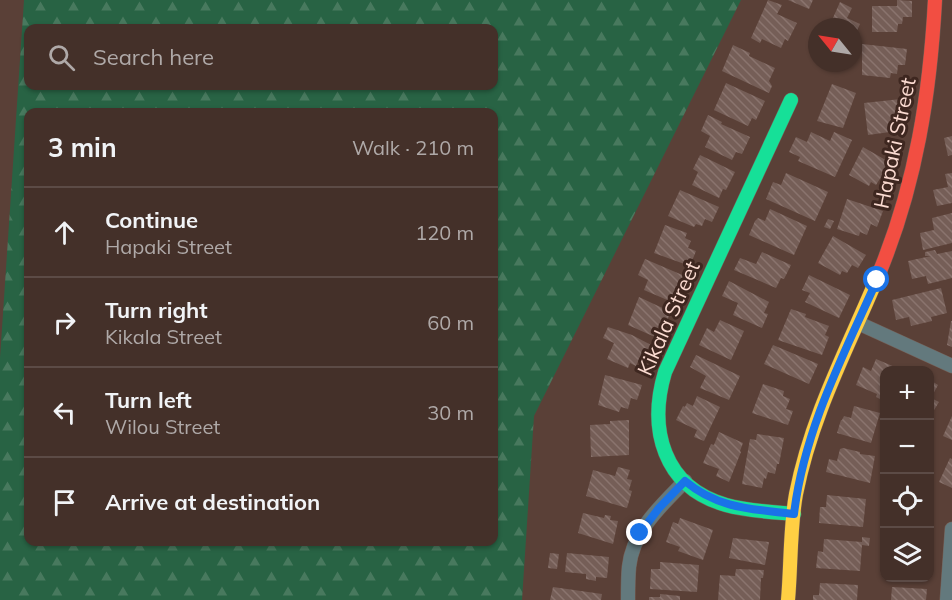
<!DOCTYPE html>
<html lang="en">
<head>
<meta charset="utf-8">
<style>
  body { margin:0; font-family:Mulish,sans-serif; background:#4b3831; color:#f1f3f6 }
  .controls { position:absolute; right:18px; bottom:18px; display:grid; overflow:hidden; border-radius:12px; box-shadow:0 2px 4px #0004 }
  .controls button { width:54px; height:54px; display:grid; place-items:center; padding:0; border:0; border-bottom:2px solid #5c4b46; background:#443029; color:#f1f3f6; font:30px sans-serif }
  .compass { position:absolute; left:808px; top:18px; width:54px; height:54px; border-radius:50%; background:#443029; box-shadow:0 2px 4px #0004; rotate:300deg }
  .stop { position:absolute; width:18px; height:18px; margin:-14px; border:4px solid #1a73e8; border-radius:50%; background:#fff }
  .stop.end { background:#1a73e8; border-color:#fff; box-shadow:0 2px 6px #0008 }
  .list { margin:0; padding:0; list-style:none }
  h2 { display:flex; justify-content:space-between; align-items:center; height:78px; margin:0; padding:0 24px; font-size:26px }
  h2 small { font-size:20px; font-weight:400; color:#afa9a8 }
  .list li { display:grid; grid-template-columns:39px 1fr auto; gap:18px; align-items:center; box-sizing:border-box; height:90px; padding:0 24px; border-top:2px solid #5c4b46 }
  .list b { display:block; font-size:22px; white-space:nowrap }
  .list p { margin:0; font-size:20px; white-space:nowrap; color:#afa9a8 }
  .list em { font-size:20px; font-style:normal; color:#afa9a8 }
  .icon { flex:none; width:33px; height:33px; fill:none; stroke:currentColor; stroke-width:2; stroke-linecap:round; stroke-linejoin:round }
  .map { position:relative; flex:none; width:952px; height:600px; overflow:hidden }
  .search { position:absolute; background:#443029; box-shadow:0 2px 4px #0004; left:24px; top:24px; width:474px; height:66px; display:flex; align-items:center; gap:15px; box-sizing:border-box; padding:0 21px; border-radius:12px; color:#afa9a8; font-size:22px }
  .panel { position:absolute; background:#443029; box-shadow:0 2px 4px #0004; left:24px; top:108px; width:474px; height:438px; border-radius:12px }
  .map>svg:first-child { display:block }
  .forest { fill:url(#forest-firs); fill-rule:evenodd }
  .building { fill:url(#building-back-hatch) }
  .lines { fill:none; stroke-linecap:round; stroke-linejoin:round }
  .street-casing { stroke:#755e55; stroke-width:15 }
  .fast-casing { stroke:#755e55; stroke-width:15 }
  .slow-casing { stroke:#755e55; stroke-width:15 }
  .jam-casing { stroke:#755e55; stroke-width:15 }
  .street { stroke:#63797d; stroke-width:14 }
  .fast { stroke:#16e098; stroke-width:14 }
  .slow { stroke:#ffcf43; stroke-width:14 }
  .jam { stroke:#f24e42; stroke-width:14 }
  .route { stroke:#1a73e8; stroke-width:8 }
  .labels { text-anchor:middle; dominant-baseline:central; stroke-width:6; stroke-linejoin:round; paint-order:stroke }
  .street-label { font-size:21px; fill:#fbdbd1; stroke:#3e2720 }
</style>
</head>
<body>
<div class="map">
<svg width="952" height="600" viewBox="0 0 952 600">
  <defs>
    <pattern id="forest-firs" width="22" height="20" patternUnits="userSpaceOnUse" patternTransform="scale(1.5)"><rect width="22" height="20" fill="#286344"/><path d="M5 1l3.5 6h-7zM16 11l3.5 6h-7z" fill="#48795e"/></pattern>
    <pattern id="building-back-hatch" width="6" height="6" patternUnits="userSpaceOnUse" patternTransform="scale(1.5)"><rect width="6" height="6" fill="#755e57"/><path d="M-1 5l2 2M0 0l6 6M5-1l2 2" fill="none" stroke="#8a746e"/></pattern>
  </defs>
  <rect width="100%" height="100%" fill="#5a4037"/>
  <path class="forest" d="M 24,0 L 741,0 L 534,416 L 522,600 L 0,600 L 0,358 ZM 28,28 L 494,28 L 494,86 L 28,86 ZM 28,112 L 494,112 L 494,542 L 28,542 Z"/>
  <path class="building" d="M 768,0 L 782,5 L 777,14 L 797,23 L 788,41 L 785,39 L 781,48 L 762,39 L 760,43 L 751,38 Z
    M 788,0 L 813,0 L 809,9 Z
    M 897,0 L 912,1 L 912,17 L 903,17 L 902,24 L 898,24 L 897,32 L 872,32 L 872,6 L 897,6 Z
    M 840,2 L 852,8 L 847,18 L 860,24 L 853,39 L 853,27 L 829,27 Z
    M 862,44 L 907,49 L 905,65 L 898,65 L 897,74 L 891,73 L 890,78 L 862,75 Z
    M 733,45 L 750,53 L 749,56 L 775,68 L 769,81 L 772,86 L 769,93 L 722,71 Z
    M 726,83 L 765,101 L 756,120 L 752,118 L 748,126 L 714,110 Z
    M 832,84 L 856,93 L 843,128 L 817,121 Z
    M 901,99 L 903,115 L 896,116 L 897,126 L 890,127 L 890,132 L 868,135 L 864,103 Z
    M 708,115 L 722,122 L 721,124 L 750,137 L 742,154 L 736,152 L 732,160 L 705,147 L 710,136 L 701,131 Z
    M 811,132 L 830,141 L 834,132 L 852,140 L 835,177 L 798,161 L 800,157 L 789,152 L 796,137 L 807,142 Z
    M 952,136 L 952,155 L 948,156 L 944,138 Z
    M 863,147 L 896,166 L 888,180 L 881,177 L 876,185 L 871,182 L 869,186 L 849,175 Z
    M 700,155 L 735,172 L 726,190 L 723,189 L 719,198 L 692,185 L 698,172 L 693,169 Z
    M 786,173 L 828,192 L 815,221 L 766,199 L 773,182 L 781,185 Z
    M 952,173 L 952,203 L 937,206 L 933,190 L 948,187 L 945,174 Z
    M 680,190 L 719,207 L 712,222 L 705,219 L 702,226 L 696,224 L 694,227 L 668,216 Z
    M 847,199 L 883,211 L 877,227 L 871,224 L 867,235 L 860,232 L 859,236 L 837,229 Z
    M 770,209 L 807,226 L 794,255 L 749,235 L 755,221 L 758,218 L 765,221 Z
    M 952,213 L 952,243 L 923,250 L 920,233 L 934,230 L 932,218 Z
    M 828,219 L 834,221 L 830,229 L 824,227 Z
    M 665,225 L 687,233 L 685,238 L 691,241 L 688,248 L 696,251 L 690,266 L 654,253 Z
    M 833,236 L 866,255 L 858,268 L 852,265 L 847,273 L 842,271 L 840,275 L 818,263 Z
    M 935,250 L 937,254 L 952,251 L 952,278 L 928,284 L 926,276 L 912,279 L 908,261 L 931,256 L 925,256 L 925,252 Z
    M 762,252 L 791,265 L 784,279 L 781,278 L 776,288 L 734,270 L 740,258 L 756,264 Z
    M 645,259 L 687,277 L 679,295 L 675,293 L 672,302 L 644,290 L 648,280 L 638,275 Z
    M 809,275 L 850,295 L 839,318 L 805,302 L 810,293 L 802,290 Z
    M 729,281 L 769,302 L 764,313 L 768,314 L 762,328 L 733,315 L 738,303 L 722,296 Z
    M 941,288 L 947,313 L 931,317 L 932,321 L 911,326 L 909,317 L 896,320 L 892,300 Z
    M 639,297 L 671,312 L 662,330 L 659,329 L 655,337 L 628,325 Z
    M 791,309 L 806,314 L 805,317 L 829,326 L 825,335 L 829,337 L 822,355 L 778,340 Z
    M 720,320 L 744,331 L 731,360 L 699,345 L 707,328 L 714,332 Z
    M 951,321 L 952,321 L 952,347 L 947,345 Z
    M 608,327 L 632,335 L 653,346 L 646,361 L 640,357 L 636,366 L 630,363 L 628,368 L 607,359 L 614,343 L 603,338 Z
    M 773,345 L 818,364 L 809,384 L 764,364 Z
    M 696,355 L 740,376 L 729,400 L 700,388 L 706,376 L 690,367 Z
    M 876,359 L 902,370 L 884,370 L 884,401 L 876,397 L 877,394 L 856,385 L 863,367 L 871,371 Z
    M 605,375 L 642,385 L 637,400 L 631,398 L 628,409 L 621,407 L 619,412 L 598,405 Z
    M 930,380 L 938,385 L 931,398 L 939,402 L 931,415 L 930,414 Z
    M 763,384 L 784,391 L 783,396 L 790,399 L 786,409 L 793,411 L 788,425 L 752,413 Z
    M 697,396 L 720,407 L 704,441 L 694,437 L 697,430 L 676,420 L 683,406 L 685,407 L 687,403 L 693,406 Z
    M 854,406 L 880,413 L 871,443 L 837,433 L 841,420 L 842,420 L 844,416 L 851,418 Z
    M 952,416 L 952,440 L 943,436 Z
    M 629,420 L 629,455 L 591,457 L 590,425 L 610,424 L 610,421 Z
    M 719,432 L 743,443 L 740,451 L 741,452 L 729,482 L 716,476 L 719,469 L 703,463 L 711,444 L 714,445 Z
    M 757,434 L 784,438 L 779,464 L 777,464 L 775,474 L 768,472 L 766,479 L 764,478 L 762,488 L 742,484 L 750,439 L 756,440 Z
    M 843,448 L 860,452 L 860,454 L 875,456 L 870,483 L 826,472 L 829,459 L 837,461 L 840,449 Z
    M 950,458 L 952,459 L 952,488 L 939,482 Z
    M 618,467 L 630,470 L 627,479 L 632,480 L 629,490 L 632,491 L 627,508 L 586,496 L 593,470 L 615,476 Z
    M 827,495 L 866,499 L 863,527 L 819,523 L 820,507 L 826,507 Z
    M 583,513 L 604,518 L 605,515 L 611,516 L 610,520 L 618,521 L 613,544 L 578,533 Z
    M 680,518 L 713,530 L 703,560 L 678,551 L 680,547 L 666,542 L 673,522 L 678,524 Z
    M 862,537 L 870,538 L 869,546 L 862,545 L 860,571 L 816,568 L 818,551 L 823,552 L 824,539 L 862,542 Z
    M 733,538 L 769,542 L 765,565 L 729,558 Z
    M 550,553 L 559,554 L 557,569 L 548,568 Z
    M 567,553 L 609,557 L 607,578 L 596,577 L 596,581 L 586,579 L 586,574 L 565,572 Z
    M 660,562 L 699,565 L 697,592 L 650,589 L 651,569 L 660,569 Z
    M 736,569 L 764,570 L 763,578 L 761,578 L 760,600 L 718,600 L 720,575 L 735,576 Z
    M 820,583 L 858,585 L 857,600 L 813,600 L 813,595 L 819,595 Z
    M 553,587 L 602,594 L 601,600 L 550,600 Z
    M 892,587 L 927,589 L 926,600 L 891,600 Z
    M 660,594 L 680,596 L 680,600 L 649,600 L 649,597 L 660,597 Z"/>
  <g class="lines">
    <defs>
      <path id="street" d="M 858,323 L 952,366
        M 628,600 C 628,589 628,578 629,567 C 633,530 661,506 685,481
        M 947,600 L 952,529"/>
      <path id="fast" d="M 791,100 L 665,372 C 648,429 663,487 726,505 C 748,511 771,512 794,514"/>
      <path id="slow" d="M 788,600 C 791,567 790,526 796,494 C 812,413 849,346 880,271"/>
      <path id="jam" d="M 880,271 C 916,183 930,94 935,0"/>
    </defs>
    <use href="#street" class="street-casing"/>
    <use href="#fast" class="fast-casing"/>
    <use href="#slow" class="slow-casing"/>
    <use href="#jam" class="jam-casing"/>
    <use href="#street" class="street"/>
    <use href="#fast" class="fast"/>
    <use href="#slow" class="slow"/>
    <use href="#jam" class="jam"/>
  </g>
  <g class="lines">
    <path class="route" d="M 640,533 L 659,508 L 685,481 C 718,509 753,509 794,514 C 804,430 843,356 877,280"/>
  </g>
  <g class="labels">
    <g class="street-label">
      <text transform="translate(894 143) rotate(-78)">Hapaki Street</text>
      <text transform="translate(668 318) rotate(-66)">Kikala Street</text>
    </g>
  </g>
</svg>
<div class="controls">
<button>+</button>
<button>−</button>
<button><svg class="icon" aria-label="locate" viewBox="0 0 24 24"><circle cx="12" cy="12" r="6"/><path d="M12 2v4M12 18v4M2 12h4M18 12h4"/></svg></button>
<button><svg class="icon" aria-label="layers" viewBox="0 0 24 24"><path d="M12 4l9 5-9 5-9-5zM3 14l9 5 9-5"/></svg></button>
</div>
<svg class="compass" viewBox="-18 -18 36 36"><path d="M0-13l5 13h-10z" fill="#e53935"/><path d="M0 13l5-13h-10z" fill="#afa9a8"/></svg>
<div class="stop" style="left:877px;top:280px"></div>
<div class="stop end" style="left:640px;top:533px"></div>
<div class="search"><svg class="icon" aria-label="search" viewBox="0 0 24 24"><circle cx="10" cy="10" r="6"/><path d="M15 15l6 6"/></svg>Search here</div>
<section class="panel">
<h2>3 min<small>Walk · 210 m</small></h2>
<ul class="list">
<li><svg class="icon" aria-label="ahead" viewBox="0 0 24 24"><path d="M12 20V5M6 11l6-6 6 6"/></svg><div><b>Continue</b><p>Hapaki Street</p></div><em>120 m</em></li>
<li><svg class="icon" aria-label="right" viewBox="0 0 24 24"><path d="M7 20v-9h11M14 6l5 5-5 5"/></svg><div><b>Turn right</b><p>Kikala Street</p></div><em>60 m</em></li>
<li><svg class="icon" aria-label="left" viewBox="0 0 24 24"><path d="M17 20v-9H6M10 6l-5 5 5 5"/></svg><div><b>Turn left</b><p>Wilou Street</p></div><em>30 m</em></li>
<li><svg class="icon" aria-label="arrive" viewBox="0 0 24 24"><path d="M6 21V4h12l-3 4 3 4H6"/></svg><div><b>Arrive at destination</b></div></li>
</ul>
</section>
</div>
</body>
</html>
